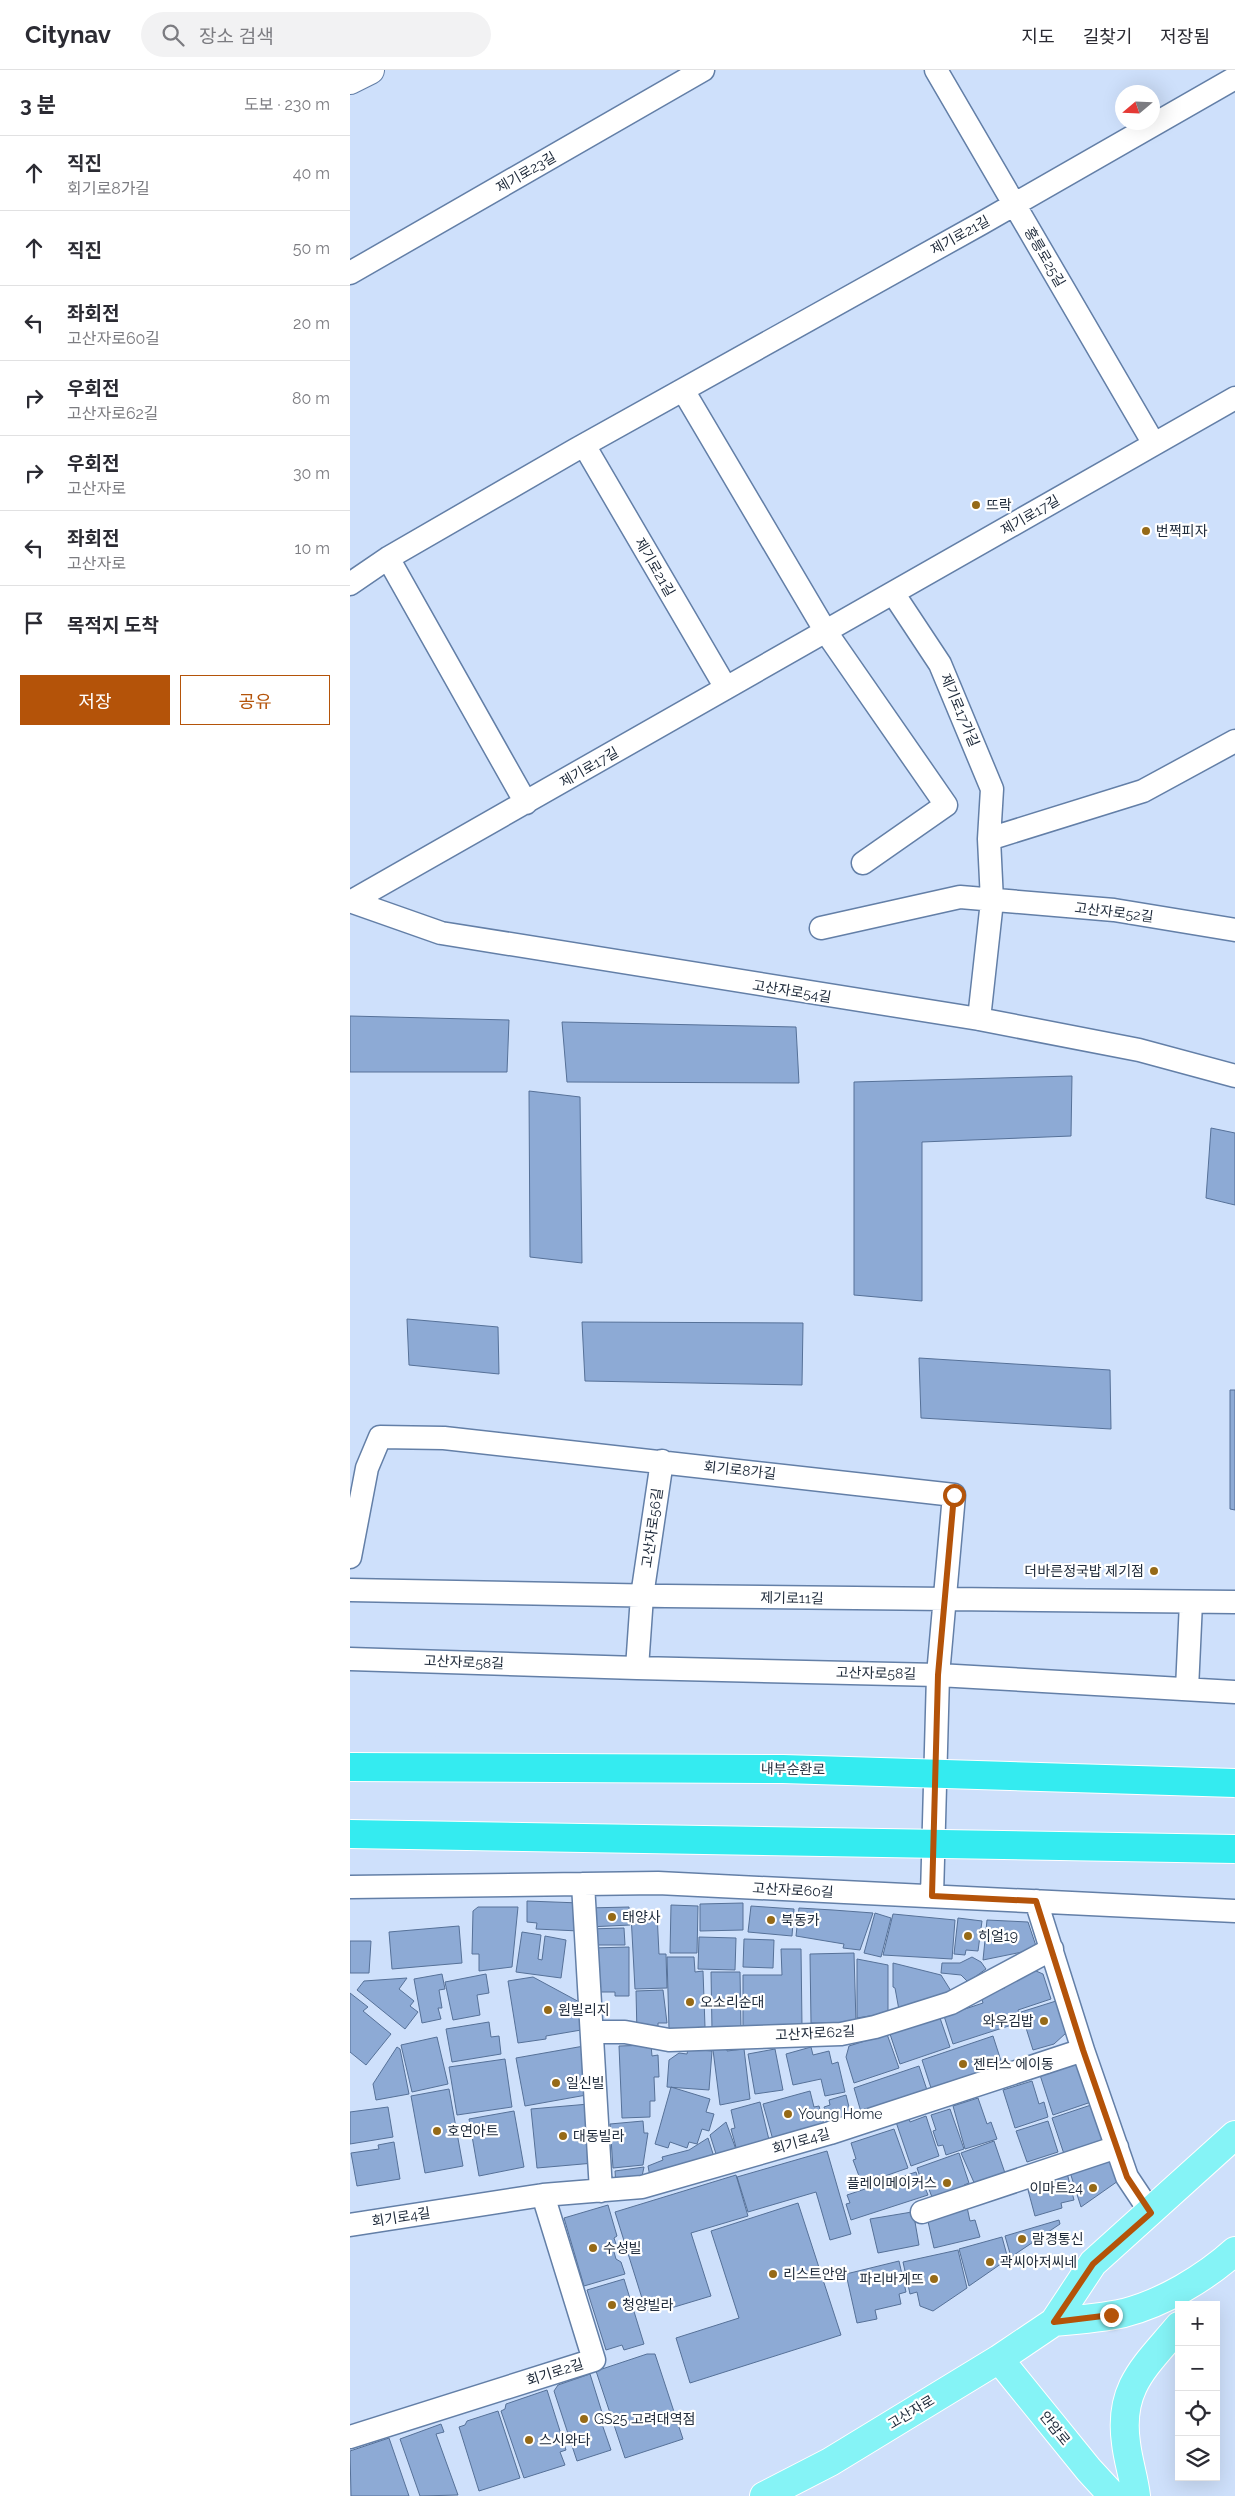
<!DOCTYPE html>
<html lang="ko">
<head>
<meta charset="utf-8">
<style>
  body { margin:0; font-family:Raleway,"Noto Sans KR",sans-serif; background:#f2f2f3; color:#2b2b33 }
  .controls { position:absolute; right:15px; bottom:15px; display:grid; overflow:hidden; border-radius:0px; box-shadow:0 5px 20px #0002 }
  .controls button { width:45px; height:45px; display:grid; place-items:center; padding:0; border:0; border-bottom:1px solid #e1e1e2; background:#fff; color:#2b2b33; font:25px sans-serif }
  .compass { position:absolute; left:765px; top:15px; width:45px; height:45px; border-radius:50%; background:#fff; box-shadow:0 5px 20px #0002; rotate:251deg }
  .stop { position:absolute; width:15px; height:15px; margin:-11px; border:4px solid #b45309; border-radius:50%; background:#fff }
  .stop.end { background:#b45309; border-color:#fff; box-shadow:0 1px 5px #0008 }
  .list { margin:0; padding:0; list-style:none }
  h2 { display:flex; justify-content:space-between; align-items:center; height:65px; margin:0; padding:0 20px; font-size:21px }
  h2 small { font-size:16px; font-weight:400; color:#7c7c81 }
  .list li { display:grid; grid-template-columns:32px 1fr auto; gap:15px; align-items:center; box-sizing:border-box; height:75px; padding:0 20px; border-top:1px solid #e1e1e2 }
  .list b { display:block; font-size:19px; white-space:nowrap }
  .list p { margin:0; font-size:16px; white-space:nowrap; color:#7c7c81 }
  .list em { font-size:16px; font-style:normal; color:#7c7c81 }
  .actions { display:flex; gap:10px; padding:15px 20px }
  .actions a { flex:1; padding:11px 0; border:1px solid #b45309; border-radius:0px; text-align:center; font-size:18px; color:#b45309 }
  .actions .main { background:#b45309; color:#fff }
  .icon { flex:none; width:28px; height:28px; fill:none; stroke:currentColor; stroke-width:2; stroke-linecap:round; stroke-linejoin:round }
  .map { position:relative; flex:none; width:885px; height:2426px; overflow:hidden }
  header { display:flex; align-items:center; gap:30px; box-sizing:border-box; height:70px; padding:0 25px; background:#fff; border-bottom:1px solid #e1e1e2 }
  header strong { font-size:24px }
  nav { display:flex; gap:28px; margin-inline-start:auto; font-size:18px }
  .search { width:350px; height:45px; background:#f2f2f3; display:flex; align-items:center; gap:12px; box-sizing:border-box; padding:0 18px; border-radius:28px; color:#7c7c81; font-size:19px }
  main { display:flex }
  aside { flex:1; background:#fff }
  .map>svg:first-child { display:block }
  .pier { fill:#cee0fb }
  .building { fill:#8daad5; stroke:#567198 }
  .lines { fill:none; stroke-linecap:round; stroke-linejoin:round }
  .street-casing { stroke:#637fa7; stroke-width:25 }
  .secondary-casing { stroke:#637fa7; stroke-width:30 }
  .primary-casing { stroke:#fff; stroke-width:30 }
  .street { stroke:#fff; stroke-width:22 }
  .secondary { stroke:#fff; stroke-width:28 }
  .primary { stroke:#85f3f6; stroke-width:28 }
  .highway-bridge-casing { stroke:#fff; stroke-width:30; stroke-linecap:butt }
  .highway-bridge { stroke:#34ebf0; stroke-width:28 }
  .route { stroke:#b45309; stroke-width:6 }
  .poi-dot { fill:#966a17; stroke:#fff; stroke-width:2 }
  .labels { text-anchor:middle; dominant-baseline:central; stroke-width:4.5; stroke-linejoin:round; paint-order:stroke }
  .street-label { font-size:14px; fill:#202c3c; stroke:#fff }
  .poi-label { font-size:14px; fill:#202c3c; stroke:#fff; text-anchor:start }
</style>
</head>
<body>
<header>
<strong>Citynav</strong>
<div class="search"><svg class="icon" aria-label="search" viewBox="0 0 24 24"><circle cx="10" cy="10" r="6"/><path d="M15 15l6 6"/></svg>장소 검색</div>
<nav><a>지도</a><a>길찾기</a><a>저장됨</a></nav>
</header>
<main>
<aside>
<h2>3 분<small>도보 · 230 m</small></h2>
<ul class="list">
<li><svg class="icon" aria-label="ahead" viewBox="0 0 24 24"><path d="M12 20V5M6 11l6-6 6 6"/></svg><div><b>직진</b><p>회기로8가길</p></div><em>40 m</em></li>
<li><svg class="icon" aria-label="ahead" viewBox="0 0 24 24"><path d="M12 20V5M6 11l6-6 6 6"/></svg><div><b>직진</b></div><em>50 m</em></li>
<li><svg class="icon" aria-label="left" viewBox="0 0 24 24"><path d="M17 20v-9H6M10 6l-5 5 5 5"/></svg><div><b>좌회전</b><p>고산자로60길</p></div><em>20 m</em></li>
<li><svg class="icon" aria-label="right" viewBox="0 0 24 24"><path d="M7 20v-9h11M14 6l5 5-5 5"/></svg><div><b>우회전</b><p>고산자로62길</p></div><em>80 m</em></li>
<li><svg class="icon" aria-label="right" viewBox="0 0 24 24"><path d="M7 20v-9h11M14 6l5 5-5 5"/></svg><div><b>우회전</b><p>고산자로</p></div><em>30 m</em></li>
<li><svg class="icon" aria-label="left" viewBox="0 0 24 24"><path d="M17 20v-9H6M10 6l-5 5 5 5"/></svg><div><b>좌회전</b><p>고산자로</p></div><em>10 m</em></li>
<li><svg class="icon" aria-label="arrive" viewBox="0 0 24 24"><path d="M6 21V4h12l-3 4 3 4H6"/></svg><div><b>목적지 도착</b></div></li>
</ul>
<div class="actions"><a class="main">저장</a><a>공유</a></div>
</aside>
<div class="map">
<svg width="885" height="2426" viewBox="0 0 885 2426">
  <rect width="100%" height="100%" fill="#cee0fb"/>
  <path class="pier" d="M 0,1666 L 412,1668 L 885,1679 L 885,1800 L 0,1782 Z"/>
  <path class="building" d="M 0,946 L 159,950 L 157,1002 L 0,1002 Z
    M 212,952 L 446,957 L 449,1013 L 217,1012 Z
    M 722,1006 L 721,1066 L 572,1072 L 572,1231 L 504,1225 L 504,1012 Z
    M 179,1021 L 230,1027 L 232,1193 L 180,1187 Z
    M 861,1058 L 885,1063 L 885,1135 L 856,1128 Z
    M 57,1249 L 148,1257 L 149,1304 L 59,1295 Z
    M 232,1252 L 453,1253 L 452,1315 L 235,1311 Z
    M 569,1288 L 760,1300 L 761,1359 L 571,1348 Z
    M 880,1320 L 885,1320 L 885,1440 L 880,1439 Z
    M 177,1831 L 230,1833 L 229,1861 L 186,1859 L 187,1853 L 177,1852 Z
    M 393,1833 L 393,1860 L 350,1861 L 350,1834 Z
    M 321,1835 L 348,1836 L 347,1883 L 320,1883 Z
    M 401,1836 L 444,1839 L 442,1866 L 398,1862 Z
    M 128,1837 L 168,1837 L 162,1897 L 129,1901 L 129,1884 L 122,1884 L 123,1841 Z
    M 279,1837 L 280,1855 L 238,1857 L 237,1838 Z
    M 449,1838 L 483,1840 L 523,1843 L 510,1880 L 493,1878 L 494,1874 L 446,1866 Z
    M 307,1843 L 309,1884 L 316,1884 L 317,1918 L 285,1919 L 281,1845 Z
    M 525,1843 L 541,1848 L 531,1887 L 514,1883 Z
    M 543,1844 L 605,1850 L 602,1889 L 533,1885 Z
    M 608,1848 L 632,1851 L 628,1881 L 616,1880 L 615,1885 L 604,1884 Z
    M 637,1850 L 678,1852 L 687,1879 L 633,1890 Z
    M 109,1856 L 112,1893 L 42,1899 L 39,1862 Z
    M 274,1858 L 275,1875 L 239,1875 L 239,1859 Z
    M 172,1862 L 191,1865 L 188,1889 L 192,1890 L 195,1866 L 216,1870 L 211,1908 L 166,1902 Z
    M 349,1867 L 386,1868 L 385,1900 L 348,1899 Z
    M 394,1869 L 424,1870 L 423,1898 L 393,1897 Z
    M 0,1871 L 21,1871 L 19,1903 L 0,1903 Z
    M 279,1877 L 279,1926 L 265,1926 L 265,1922 L 250,1922 L 242,1878 Z
    M 431,1879 L 451,1879 L 452,1956 L 393,1956 L 393,1905 L 432,1905 Z
    M 504,1883 L 506,1953 L 461,1953 L 460,1884 Z
    M 317,1887 L 344,1887 L 345,1902 L 353,1901 L 355,1957 L 319,1959 Z
    M 622,1887 L 631,1892 L 636,1899 L 618,1912 L 611,1905 L 591,1903 L 592,1893 L 610,1893 Z
    M 507,1889 L 538,1895 L 538,1943 L 507,1948 Z
    M 543,1893 L 591,1905 L 601,1921 L 549,1940 L 545,1918 L 543,1917 Z
    M 686,1901 L 693,1904 L 701,1929 L 668,1940 L 671,1952 L 603,1974 L 594,1946 L 633,1933 L 631,1926 L 655,1918 L 653,1915 L 665,1908 Z
    M 361,1902 L 390,1902 L 391,1959 L 362,1960 Z
    M 92,1904 L 95,1919 L 89,1920 L 92,1938 L 88,1938 L 91,1949 L 72,1953 L 64,1909 Z
    M 136,1904 L 139,1923 L 127,1925 L 130,1945 L 103,1950 L 95,1912 Z
    M 183,1907 L 233,1934 L 237,1959 L 196,1966 L 196,1969 L 168,1973 L 158,1911 Z
    M 57,1908 L 49,1919 L 64,1931 L 60,1936 L 68,1942 L 55,1959 L 7,1920 L 14,1911 Z
    M 313,1920 L 317,1953 L 308,1953 L 308,1963 L 287,1964 L 286,1921 Z
    M 0,1923 L 18,1937 L 13,1941 L 41,1964 L 16,1995 L 0,1982 Z
    M 706,1931 L 716,1963 L 704,1974 L 683,1980 L 671,1942 Z
    M 590,1948 L 600,1977 L 550,1994 L 540,1964 Z
    M 139,1952 L 141,1967 L 149,1966 L 151,1984 L 102,1992 L 96,1959 Z
    M 537,1964 L 549,1998 L 504,2013 L 496,1987 L 499,1976 Z
    M 643,1966 L 653,1997 L 582,2021 L 572,1990 Z
    M 87,1967 L 98,2014 L 62,2022 L 51,1975 Z
    M 301,1975 L 302,1986 L 308,1985 L 309,2007 L 304,2007 L 305,2031 L 300,2031 L 300,2047 L 272,2048 L 269,1976 Z
    M 234,1976 L 242,2024 L 175,2036 L 166,1988 Z
    M 47,1977 L 50,1979 L 59,2024 L 26,2030 L 23,2014 Z
    M 461,1977 L 463,1985 L 479,1981 L 482,1994 L 488,1992 L 495,2022 L 475,2026 L 471,2009 L 443,2015 L 436,1984 Z
    M 377,1978 L 377,1981 L 394,1979 L 400,2029 L 370,2035 L 363,1980 Z
    M 338,1979 L 362,1981 L 359,2020 L 317,2017 L 319,1990 L 329,1983 L 337,1984 Z
    M 425,1979 L 433,2020 L 405,2024 L 398,1984 Z
    M 155,1989 L 162,2037 L 107,2045 L 99,1997 Z
    M 724,1991 L 736,1996 L 747,2030 L 703,2045 L 689,2002 Z
    M 569,1996 L 577,2020 L 511,2042 L 504,2018 Z
    M 682,2011 L 689,2034 L 694,2032 L 698,2047 L 665,2058 L 653,2020 Z
    M 321,2017 L 360,2029 L 356,2042 L 364,2044 L 359,2061 L 352,2059 L 347,2074 L 339,2072 L 337,2078 L 320,2072 L 318,2078 L 305,2074 Z
    M 99,2019 L 113,2096 L 75,2103 L 61,2026 Z
    M 460,2021 L 464,2037 L 469,2036 L 475,2057 L 423,2070 L 413,2034 Z
    M 496,2025 L 501,2045 L 478,2051 L 474,2037 L 480,2035 L 479,2030 Z
    M 628,2028 L 637,2054 L 641,2052 L 647,2069 L 615,2079 L 603,2036 Z
    M 410,2032 L 420,2074 L 387,2081 L 381,2059 L 385,2058 L 381,2040 Z
    M 747,2033 L 760,2073 L 715,2087 L 702,2048 Z
    M 239,2034 L 244,2093 L 187,2098 L 181,2039 Z
    M 38,2037 L 43,2067 L 0,2074 L 0,2042 Z
    M 600,2039 L 614,2079 L 596,2085 L 593,2075 L 588,2076 L 583,2061 L 586,2060 L 581,2045 Z
    M 164,2041 L 174,2097 L 129,2106 L 119,2049 Z
    M 576,2046 L 589,2086 L 561,2096 L 546,2052 L 559,2048 L 560,2052 Z
    M 293,2051 L 294,2063 L 298,2063 L 293,2095 L 263,2098 L 260,2054 Z
    M 698,2051 L 708,2082 L 677,2092 L 666,2061 Z
    M 376,2052 L 387,2082 L 367,2087 L 360,2065 Z
    M 544,2059 L 558,2098 L 512,2114 L 503,2090 L 506,2089 L 501,2073 Z
    M 358,2068 L 365,2090 L 300,2107 L 298,2096 L 313,2090 L 312,2087 L 339,2080 Z
    M 644,2071 L 656,2106 L 626,2117 L 611,2083 Z
    M 44,2072 L 50,2109 L 7,2116 L 1,2083 L 29,2079 L 28,2075 Z
    M 477,2081 L 501,2164 L 480,2170 L 466,2122 L 398,2142 L 387,2107 Z
    M 609,2083 L 619,2113 L 614,2115 L 615,2119 L 583,2130 L 576,2111 L 572,2113 L 567,2098 Z
    M 760,2086 L 768,2111 L 731,2137 L 719,2099 Z
    M 294,2097 L 291,2111 L 266,2117 L 265,2101 Z
    M 566,2102 L 570,2116 L 574,2115 L 578,2125 L 501,2150 L 496,2134 L 500,2133 L 497,2125 Z
    M 717,2103 L 724,2130 L 711,2133 L 712,2138 L 685,2146 L 678,2120 L 699,2114 L 697,2108 Z
    M 386,2105 L 398,2146 L 341,2163 L 361,2226 L 321,2238 L 320,2234 L 296,2241 L 265,2142 Z
    M 448,2133 L 491,2265 L 340,2313 L 326,2268 L 389,2248 L 361,2161 Z
    M 258,2135 L 267,2166 L 264,2168 L 266,2174 L 262,2175 L 266,2189 L 271,2192 L 275,2204 L 234,2216 L 214,2148 Z
    M 617,2137 L 620,2151 L 625,2150 L 630,2167 L 584,2178 L 577,2147 Z
    M 568,2141 L 570,2152 L 565,2152 L 569,2175 L 528,2183 L 520,2149 Z
    M 709,2150 L 710,2154 L 661,2187 L 655,2166 Z
    M 652,2167 L 658,2189 L 619,2216 L 609,2179 Z
    M 608,2180 L 617,2218 L 583,2241 L 570,2236 L 567,2222 L 560,2224 L 553,2192 Z
    M 549,2191 L 556,2222 L 549,2224 L 551,2234 L 525,2240 L 527,2249 L 507,2253 L 496,2204 Z
    M 274,2209 L 294,2274 L 274,2280 L 272,2275 L 256,2280 L 237,2220 Z
    M 297,2284 L 305,2284 L 333,2369 L 275,2388 L 246,2301 Z
    M 240,2304 L 255,2352 L 252,2354 L 261,2380 L 227,2391 L 204,2321 L 208,2315 Z
    M 197,2320 L 216,2380 L 210,2382 L 215,2395 L 174,2408 L 151,2341 L 155,2339 L 156,2334 Z
    M 148,2341 L 170,2408 L 129,2421 L 109,2357 L 115,2355 L 117,2351 Z
    M 91,2354 L 94,2362 L 86,2364 L 108,2425 L 70,2426 L 50,2369 Z
    M 39,2368 L 59,2426 L 1,2426 L 0,2381 Z"/>
  <g class="lines">
    <defs>
      <path id="street" d="M 586,0 L 804,374
        M 0,203 L 353,0
        M 333,320 L 476,562 L 596,735 L 513,793
        M 234,375 L 376,618
        M 38,488 L 176,733
        M 0,514 L 38,488 L 225,380 L 632,153 L 885,8
        M 543,523 L 590,594 L 642,719 L 639,769 L 642,831 L 629,949
        M 639,769 L 793,721 L 885,671
        M 0,831 L 91,863 L 629,949 L 789,980 L 885,1006
        M 2,831 L 885,328
        M 471,858 L 610,827 L 764,840 L 885,860
        M 0,1487 L 17,1398 L 30,1367 L 94,1368 L 604,1425 L 588,1605 L 582,1826
        M 0,1520 L 316,1526 L 885,1532
        M 0,1589 L 287,1598 L 588,1605 L 885,1622
        M 287,1598 L 292,1526 L 312,1391
        M 837,1619 L 841,1532
        M 233,1814 L 251,2121
        M 0,1817 L 308,1813 L 885,1841
        M 686,1831 L 733,1980 L 777,2107 L 801,2143
        M 242,1962 L 275,1962 L 319,1970 L 491,1964 L 525,1957 L 601,1933 L 702,1879
        M 572,2142 L 767,2077
        M 0,2155 L 193,2125 L 292,2117 L 480,2063 L 733,1980
        M 0,2367 L 244,2290 L 193,2125"/>
      <path id="secondary" d="M 0,10 L 20,0"/>
      <path id="primary" d="M 704,2252 C 727,2250 751,2248 774,2243 C 813,2233 855,2208 885,2181
        M 649,2289 L 739,2400 L 763,2426
        M 414,2426 L 480,2392 L 649,2289 L 704,2252 L 743,2193 L 885,2065
        M 786,2426 C 784,2408 778,2391 776,2373 C 768,2317 796,2296 829,2256"/>
    </defs>
    <use href="#street" class="street-casing"/>
    <use href="#secondary" class="secondary-casing"/>
    <use href="#primary" class="primary-casing"/>
    <use href="#street" class="street"/>
    <use href="#secondary" class="secondary"/>
    <use href="#primary" class="primary"/>
    <defs>
      <path id="highway-bridge" d="M 0,1697 L 433,1699 L 885,1713
        M 0,1764 L 885,1779"/>
    </defs>
    <use href="#highway-bridge" class="highway-bridge-casing"/>
    <use href="#highway-bridge" class="highway-bridge"/>
  </g>
  <g class="lines">
    <path class="route" d="M 604,1425 L 588,1605 L 582,1826 L 686,1831 L 733,1980 L 777,2107 L 801,2143 L 743,2194 L 704,2252 L 761,2245"/>
  </g>
  <g class="poi-dot">
    <circle cx="626" cy="435" r="5"/>
    <circle cx="796" cy="461" r="5"/>
    <circle cx="804" cy="1501" r="5"/>
    <circle cx="262" cy="1847" r="5"/>
    <circle cx="421" cy="1850" r="5"/>
    <circle cx="618" cy="1866" r="5"/>
    <circle cx="340" cy="1932" r="5"/>
    <circle cx="198" cy="1940" r="5"/>
    <circle cx="694" cy="1951" r="5"/>
    <circle cx="613" cy="1994" r="5"/>
    <circle cx="206" cy="2013" r="5"/>
    <circle cx="438" cy="2044" r="5"/>
    <circle cx="87" cy="2061" r="5"/>
    <circle cx="213" cy="2066" r="5"/>
    <circle cx="597" cy="2113" r="5"/>
    <circle cx="743" cy="2118" r="5"/>
    <circle cx="672" cy="2169" r="5"/>
    <circle cx="243" cy="2178" r="5"/>
    <circle cx="640" cy="2192" r="5"/>
    <circle cx="423" cy="2204" r="5"/>
    <circle cx="584" cy="2209" r="5"/>
    <circle cx="262" cy="2235" r="5"/>
    <circle cx="234" cy="2349" r="5"/>
    <circle cx="179" cy="2370" r="5"/>
  </g>
  <g class="labels">
    <g class="street-label">
      <text transform="translate(176 102) rotate(-30)">제기로23길</text>
      <text transform="translate(610 165) rotate(-29)">제기로21길</text>
      <text transform="translate(695 187) rotate(60)">홍릉로25길</text>
      <text transform="translate(680 445) rotate(-30)">제기로17길</text>
      <text transform="translate(305 497) rotate(60)">제기로21길</text>
      <text transform="translate(610 640) rotate(67)">제기로17가길</text>
      <text transform="translate(239 697) rotate(-30)">제기로17길</text>
      <text transform="translate(764 842) rotate(7)">고산자로52길</text>
      <text transform="translate(442 921) rotate(9)">고산자로54길</text>
      <text transform="translate(390 1400) rotate(6)">회기로8가길</text>
      <text transform="translate(302 1458) rotate(-82)">고산자로56길</text>
      <text transform="translate(442 1528) rotate(1)">제기로11길</text>
      <text transform="translate(114 1592) rotate(2)">고산자로58길</text>
      <text transform="translate(526 1603) rotate(1)">고산자로58길</text>
      <text transform="translate(443 1699) rotate(1)">내부순환로</text>
      <text transform="translate(443 1820) rotate(3)">고산자로60길</text>
      <text transform="translate(465 1963) rotate(-3)">고산자로62길</text>
      <text transform="translate(451 2071) rotate(-16)">회기로4길</text>
      <text transform="translate(51 2147) rotate(-9)">회기로4길</text>
      <text transform="translate(205 2302) rotate(-18)">회기로2길</text>
      <text transform="translate(561 2342) rotate(-31)">고산자로</text>
      <text transform="translate(705 2358) rotate(51)">안암로</text>
    </g>
    <g class="poi-label">
      <text x="636" y="435">뜨락</text>
      <text x="806" y="461">번쩍피자</text>
      <text x="794" y="1501" text-anchor="end">더바른정국밥 제기점</text>
      <text x="272" y="1847">태양사</text>
      <text x="431" y="1850">북동카</text>
      <text x="628" y="1866">히얼19</text>
      <text x="350" y="1932">오소리순대</text>
      <text x="208" y="1940">원빌리지</text>
      <text x="684" y="1951" text-anchor="end">와우김밥</text>
      <text x="623" y="1994">젠터스 에이동</text>
      <text x="216" y="2013">일신빌</text>
      <text x="448" y="2044">Young Home</text>
      <text x="97" y="2061">호연아트</text>
      <text x="223" y="2066">대동빌라</text>
      <text x="587" y="2113" text-anchor="end">플레이메이커스</text>
      <text x="733" y="2118" text-anchor="end">이마트24</text>
      <text x="682" y="2169">람경통신</text>
      <text x="253" y="2178">수성빌</text>
      <text x="650" y="2192">곽씨아저씨네</text>
      <text x="433" y="2204">리스트안암</text>
      <text x="574" y="2209" text-anchor="end">파리바게뜨</text>
      <text x="272" y="2235">청양빌라</text>
      <text x="244" y="2349">GS25 고려대역점</text>
      <text x="189" y="2370">스시와다</text>
    </g>
  </g>
</svg>
<div class="controls">
<button>+</button>
<button>−</button>
<button><svg class="icon" aria-label="locate" viewBox="0 0 24 24"><circle cx="12" cy="12" r="6"/><path d="M12 2v4M12 18v4M2 12h4M18 12h4"/></svg></button>
<button><svg class="icon" aria-label="layers" viewBox="0 0 24 24"><path d="M12 4l9 5-9 5-9-5zM3 14l9 5 9-5"/></svg></button>
</div>
<svg class="compass" viewBox="-18 -18 36 36"><path d="M0-13l5 13h-10z" fill="#e53935"/><path d="M0 13l5-13h-10z" fill="#7c7c81"/></svg>
<div class="stop" style="left:604px;top:1425px"></div>
<div class="stop end" style="left:761px;top:2245px"></div>
</div>
</main>
</body>
</html>
